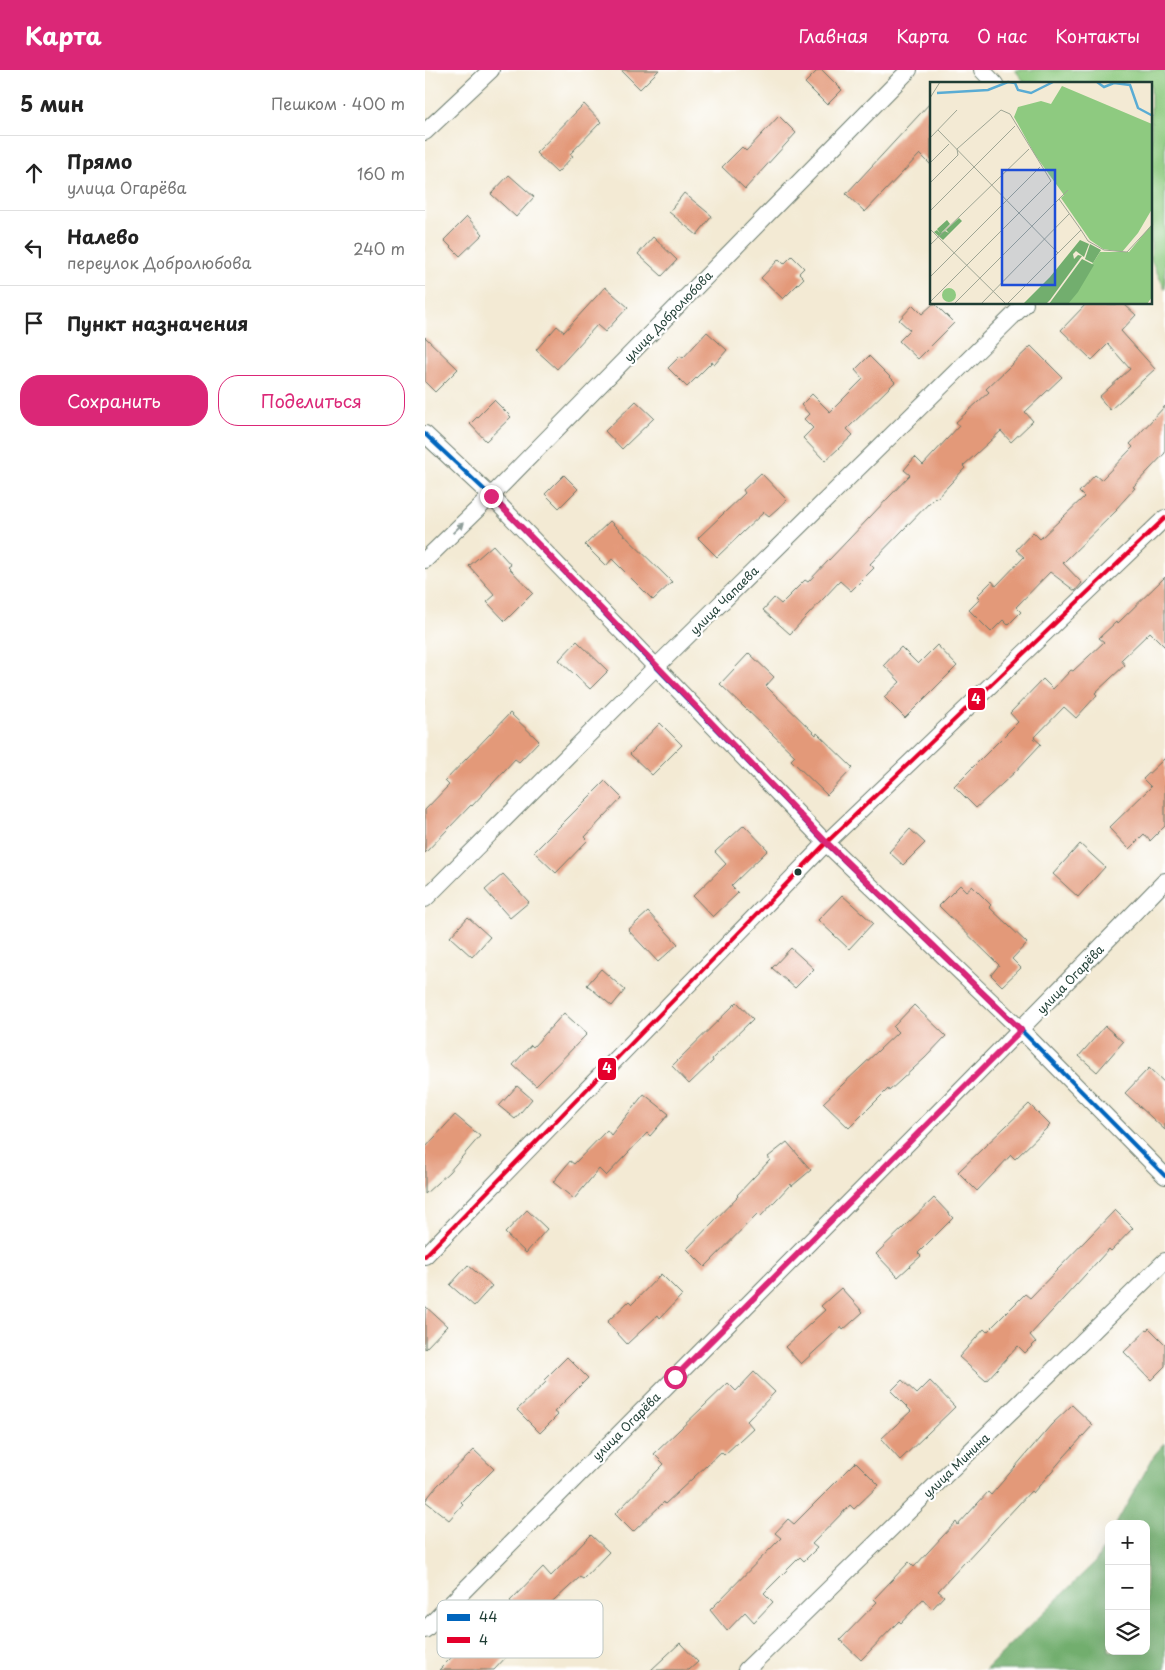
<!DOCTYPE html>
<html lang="ru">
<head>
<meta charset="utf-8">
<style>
  body { margin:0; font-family:"Playpen Sans",sans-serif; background:#f2f2f2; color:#222 }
  .controls { position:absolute; right:15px; bottom:15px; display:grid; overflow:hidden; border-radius:10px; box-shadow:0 5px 20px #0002 }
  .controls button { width:45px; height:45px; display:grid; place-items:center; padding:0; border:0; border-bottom:1px solid #e0e0e0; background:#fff; color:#222; font:25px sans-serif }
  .stop { position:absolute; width:15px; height:15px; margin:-11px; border:4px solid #db2777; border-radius:50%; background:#fff }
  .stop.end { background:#db2777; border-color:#fff; box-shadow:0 1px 5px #0008 }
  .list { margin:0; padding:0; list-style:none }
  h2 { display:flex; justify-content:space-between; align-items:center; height:65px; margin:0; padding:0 20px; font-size:21px }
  h2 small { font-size:16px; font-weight:400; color:#767676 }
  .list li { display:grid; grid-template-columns:32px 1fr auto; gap:15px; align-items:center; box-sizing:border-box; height:75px; padding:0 20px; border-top:1px solid #e0e0e0 }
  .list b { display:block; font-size:19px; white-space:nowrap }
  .list p { margin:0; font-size:16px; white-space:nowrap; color:#767676 }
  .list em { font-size:16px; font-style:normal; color:#767676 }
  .actions { display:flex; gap:10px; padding:15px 20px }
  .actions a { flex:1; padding:11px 0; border:1px solid #db2777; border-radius:20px; text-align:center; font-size:18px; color:#db2777 }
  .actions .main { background:#db2777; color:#fff }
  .icon { flex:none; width:28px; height:28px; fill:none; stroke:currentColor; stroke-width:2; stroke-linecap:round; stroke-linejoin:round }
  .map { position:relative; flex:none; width:740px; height:1600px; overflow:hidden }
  header { display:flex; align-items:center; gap:30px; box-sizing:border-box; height:70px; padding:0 25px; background:#db2777; color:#fff }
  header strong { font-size:24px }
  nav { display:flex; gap:28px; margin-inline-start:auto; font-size:18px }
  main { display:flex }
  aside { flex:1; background:#fff }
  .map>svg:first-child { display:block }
  .green { fill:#8eca80; stroke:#56845a }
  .forest { fill:#72ae6e; stroke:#487651 }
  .building { fill:#e39979 }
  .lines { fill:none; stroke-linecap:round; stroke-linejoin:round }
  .street-casing { stroke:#697a6c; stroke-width:18 }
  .street { stroke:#fff; stroke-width:16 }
  .bus-1-casing { stroke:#fff; stroke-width:8 }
  .bus-2-casing { stroke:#fff; stroke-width:8 }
  .bus-1 { stroke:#0065bd; stroke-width:4 }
  .bus-2 { stroke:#e4002b; stroke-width:4 }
  .oneway { fill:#8f9e9a }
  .route { stroke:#db2777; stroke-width:6 }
  .bus-dot { fill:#1f3d34; stroke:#fff; stroke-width:2 }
  .labels { text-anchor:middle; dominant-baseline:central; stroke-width:4.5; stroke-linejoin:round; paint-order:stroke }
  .street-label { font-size:12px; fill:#1f3d34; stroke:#fff }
  .inset-river { fill:none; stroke:#59acd4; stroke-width:2.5 }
  .inset-road { fill:none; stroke:#9ea594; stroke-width:1 }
  .view { fill:#1d4ed8; fill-opacity:0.15; stroke:#1d4ed8; stroke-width:2.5 }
  .inset-edge { fill:none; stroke:#1f3d34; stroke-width:2.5 }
  .key { fill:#fff; stroke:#bcc5c2; stroke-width:1 }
  .key-label { font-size:14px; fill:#1f3d34 }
  .line-badge { stroke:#fff; stroke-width:2 }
  .badge-label { font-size:14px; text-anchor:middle; font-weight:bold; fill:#fff }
</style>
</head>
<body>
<header>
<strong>Карта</strong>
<nav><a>Главная</a><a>Карта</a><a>О нас</a><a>Контакты</a></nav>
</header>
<main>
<aside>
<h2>5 мин<small>Пешком · 400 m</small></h2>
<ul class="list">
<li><svg class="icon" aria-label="ahead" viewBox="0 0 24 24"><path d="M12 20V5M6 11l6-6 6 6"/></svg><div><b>Прямо</b><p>улица Огарёва</p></div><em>160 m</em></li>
<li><svg class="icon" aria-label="left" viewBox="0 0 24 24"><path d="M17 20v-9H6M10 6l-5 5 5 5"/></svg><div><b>Налево</b><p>переулок Добролюбова</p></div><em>240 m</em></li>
<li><svg class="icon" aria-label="arrive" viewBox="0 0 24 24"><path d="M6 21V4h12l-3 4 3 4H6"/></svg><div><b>Пункт назначения</b></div></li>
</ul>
<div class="actions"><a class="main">Сохранить</a><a>Поделиться</a></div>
</aside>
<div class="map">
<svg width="740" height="1600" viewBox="0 0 740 1600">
  <rect width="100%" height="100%" fill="#fff"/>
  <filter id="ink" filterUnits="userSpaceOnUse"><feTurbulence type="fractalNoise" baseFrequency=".02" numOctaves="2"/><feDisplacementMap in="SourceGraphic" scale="10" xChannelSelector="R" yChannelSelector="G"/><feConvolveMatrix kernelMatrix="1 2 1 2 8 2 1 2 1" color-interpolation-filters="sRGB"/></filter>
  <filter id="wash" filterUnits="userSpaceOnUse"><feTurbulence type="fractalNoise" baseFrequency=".0096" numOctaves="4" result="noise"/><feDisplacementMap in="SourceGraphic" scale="20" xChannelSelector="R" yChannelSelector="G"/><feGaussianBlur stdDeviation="1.12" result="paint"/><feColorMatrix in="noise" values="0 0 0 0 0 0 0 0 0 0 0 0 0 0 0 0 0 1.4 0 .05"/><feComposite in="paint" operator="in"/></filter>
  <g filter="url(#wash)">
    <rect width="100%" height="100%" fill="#f3ead4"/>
    <path class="green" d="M 590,0 L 740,0 L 740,219 L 726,190 L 726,14 L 601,14 Z"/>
    <path class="forest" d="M 740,1373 L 740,1600 L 560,1600 L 671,1491 L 684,1468 L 684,1581 L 721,1581 L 721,1454 L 691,1454 L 730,1384 Z"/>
    <g id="blocks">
      <path class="building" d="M 196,0 L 234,0 L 215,19 Z
        M 393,0 L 397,0 L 417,20 L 402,35 L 380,13 Z
        M 506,32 L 506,95 L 495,84 L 440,142 L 421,124 Z
        M 159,34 L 176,52 L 145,84 L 148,86 L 132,103 L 111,83 Z
        M 354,46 L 371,63 L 320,119 L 297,97 L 317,77 L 321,81 Z
        M 84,105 L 109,127 L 91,147 L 66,124 Z
        M 259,123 L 287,146 L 272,165 L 244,142 Z
        M 42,147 L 58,164 L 35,186 L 19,170 Z
        M 228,167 L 252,190 L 237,206 L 213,184 Z
        M 367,186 L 379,198 L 374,203 L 379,208 L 358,229 L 336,208 L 354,189 L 359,194 Z
        M 180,217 L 203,237 L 180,262 L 172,255 L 132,299 L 111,280 L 132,256 L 139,262 Z
        M 508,234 L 510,234 L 529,253 L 493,289 L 474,271 L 485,260 L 474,250 L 488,235 L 497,244 Z
        M 661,234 L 699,234 L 711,245 L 696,261 L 730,299 L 685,340 L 674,327 L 705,299 L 683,274 L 667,290 L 636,260 Z
        M 282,262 L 302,280 L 290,294 L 287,292 L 262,317 L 243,298 L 255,286 L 258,288 Z
        M 0,267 L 33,299 L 10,322 L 0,312 Z
        M 606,276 L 637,307 L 600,342 L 608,351 L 586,372 L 576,361 L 538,396 L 540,398 L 511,429 L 510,427 L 445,494 L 449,498 L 426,521 L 415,511 L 365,564 L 338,540 L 349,528 L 356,534 L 380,510 L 383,512 L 485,405 L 479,400 L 490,387 L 498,395 L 534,356 L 531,352 L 564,322 L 561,319 Z
        M 444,286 L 470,312 L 422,359 L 428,365 L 400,391 L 378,368 L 388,358 L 379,349 L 384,344 L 376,335 L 387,324 L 405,342 L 438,309 L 430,300 Z
        M 69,330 L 86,347 L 61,371 L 45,354 Z
        M 211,331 L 229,348 L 197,379 L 180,361 Z
        M 740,336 L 740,383 L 708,417 L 710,418 L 691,439 L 692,440 L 638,493 L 657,513 L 650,521 L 625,502 L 591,537 L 596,542 L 583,555 L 578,550 L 566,562 L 544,540 L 555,529 L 552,526 L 567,511 L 571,516 L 599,487 L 591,480 L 608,462 L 615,469 L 659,427 L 654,422 L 670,405 L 676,410 L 708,377 L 705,374 Z
        M 336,403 L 362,430 L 344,446 L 339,442 L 292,487 L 273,468 L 320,423 L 318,420 Z
        M 139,405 L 153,419 L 134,438 L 120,424 Z
        M 185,451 L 247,512 L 228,530 L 187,489 L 181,496 L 160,475 Z
        M 68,475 L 86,495 L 83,497 L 108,523 L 80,551 L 62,532 L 70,525 L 44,496 Z
        M 740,507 L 740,577 L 725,562 L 696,590 L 700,595 L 670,623 L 672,625 L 651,648 L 639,637 L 609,668 L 616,674 L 590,702 L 551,738 L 529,716 L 593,652 L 585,643 L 618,609 L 628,619 L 646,600 L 648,601 L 679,572 L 674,568 L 691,552 L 692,554 Z
        M 152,571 L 183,601 L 165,619 L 134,590 Z
        M 512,575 L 532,596 L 480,648 L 459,627 L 475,612 L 459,595 L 476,577 L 493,594 Z
        M 324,583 L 349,607 L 341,616 L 391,665 L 392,663 L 428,698 L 402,725 L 366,690 L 370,686 L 295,614 Z
        M 85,643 L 114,671 L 94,692 L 90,689 L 47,736 L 46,735 L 0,783 L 0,740 L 24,715 L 20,711 Z
        M 235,653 L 257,675 L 227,705 L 205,684 Z
        M 740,688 L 740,756 L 725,771 L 719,764 L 704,779 L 684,758 L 726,717 L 718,709 Z
        M 180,711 L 197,728 L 160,767 L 163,770 L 131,803 L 109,782 Z
        M 319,755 L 343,780 L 306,816 L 313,823 L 288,847 L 268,826 L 301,794 L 290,782 Z
        M 485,759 L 500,773 L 478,795 L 464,782 Z
        M 655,774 L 680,797 L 653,827 L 628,804 Z
        M 78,804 L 104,832 L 85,848 L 60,820 Z
        M 535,815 L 541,821 L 547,816 L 566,835 L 564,837 L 602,873 L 587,889 L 596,898 L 577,916 L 566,905 L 574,895 L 514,836 Z
        M 417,825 L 448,853 L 424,879 L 393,850 Z
        M 223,842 L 253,874 L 233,892 L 203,860 Z
        M 43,847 L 65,867 L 47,887 L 25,867 Z
        M 366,878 L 389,899 L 370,918 L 347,898 Z
        M 176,899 L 200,920 L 187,936 L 162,915 Z
        M 312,932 L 328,949 L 287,989 L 288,991 L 264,1014 L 247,996 Z
        M 489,935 L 521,966 L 500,988 L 464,1021 L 463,1019 L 424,1058 L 398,1033 L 473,962 L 468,957 Z
        M 139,943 L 162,964 L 111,1016 L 88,995 L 106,975 L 108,977 Z
        M 680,956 L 698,972 L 672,1002 L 654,986 Z
        M 724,998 L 740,1013 L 740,1060 L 700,1023 Z
        M 92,1016 L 107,1029 L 90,1049 L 74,1036 Z
        M 219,1024 L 244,1044 L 225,1066 L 222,1063 L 181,1106 L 174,1099 L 149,1129 L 128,1112 L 145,1091 L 149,1094 L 182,1060 L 186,1065 Z
        M 604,1034 L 625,1055 L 590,1089 L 586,1085 L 552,1121 L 533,1102 Z
        M 30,1045 L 55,1066 L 24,1102 L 0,1124 L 0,1078 Z
        M 362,1072 L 386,1100 L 367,1116 L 366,1114 L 335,1147 L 332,1144 L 280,1197 L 262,1179 L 313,1126 L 312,1125 L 345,1090 L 343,1087 Z
        M 509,1128 L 528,1148 L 493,1183 L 496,1186 L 473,1207 L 451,1184 Z
        M 102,1140 L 122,1159 L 101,1183 L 80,1163 Z
        M 690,1140 L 708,1158 L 686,1181 L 684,1179 L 605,1265 L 611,1272 L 600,1283 L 593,1276 L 561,1311 L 534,1287 L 559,1259 L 562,1262 L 600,1224 L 605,1228 Z
        M 43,1195 L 67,1216 L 49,1236 L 25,1215 Z
        M 236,1204 L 257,1225 L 235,1248 L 233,1245 L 202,1274 L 182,1252 L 204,1231 L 207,1234 Z
        M 416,1218 L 438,1242 L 418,1260 L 416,1257 L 376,1294 L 360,1277 L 400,1240 L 396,1236 Z
        M 0,1236 L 22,1256 L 0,1279 Z
        M 724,1258 L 740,1274 L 740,1296 L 726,1310 L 699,1282 Z
        M 142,1287 L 163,1308 L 129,1342 L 133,1345 L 115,1363 L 92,1340 L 121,1312 L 119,1310 Z
        M 329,1302 L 350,1322 L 322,1351 L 328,1358 L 299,1385 L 296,1382 L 240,1434 L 239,1432 L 208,1462 L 190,1444 L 239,1394 L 229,1384 L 303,1313 L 311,1321 Z
        M 477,1310 L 492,1324 L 505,1311 L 530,1337 L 475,1390 L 456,1369 L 486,1341 L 466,1321 Z
        M 647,1335 L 668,1355 L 639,1387 L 608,1423 L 606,1421 L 513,1521 L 519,1526 L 507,1539 L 498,1529 L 476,1553 L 474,1551 L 436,1590 L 415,1570 L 452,1532 L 449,1529 L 484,1492 L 489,1497 L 531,1452 L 533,1455 L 563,1422 L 566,1425 L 626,1355 Z
        M 49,1380 L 69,1399 L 36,1432 L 38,1434 L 24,1450 L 0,1431 L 12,1416 Z
        M 431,1392 L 454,1415 L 429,1439 L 425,1435 L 387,1474 L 392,1478 L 379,1491 L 375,1487 L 339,1523 L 348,1532 L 329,1552 L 320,1542 L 302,1561 L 285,1540 L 356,1468 L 350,1463 L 363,1449 L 369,1454 Z
        M 166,1465 L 184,1482 L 158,1509 L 155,1507 L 106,1552 L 85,1531 L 118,1497 L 126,1506 Z
        M 65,1568 L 83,1585 L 69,1600 L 14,1600 L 39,1575 L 47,1585 Z
        M 255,1573 L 273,1592 L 264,1600 L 226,1600 Z"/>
    </g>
  </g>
  <g filter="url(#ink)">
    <use href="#blocks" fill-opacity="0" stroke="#697a6c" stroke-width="1"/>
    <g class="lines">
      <defs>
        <path id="street" d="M 557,0 L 570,14
          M 0,62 L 66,0
          M 0,364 L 66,426 L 401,773 L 596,960 L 740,1106
          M 0,490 L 66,426 L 484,0
          M 0,829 L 232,596 L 600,234
          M 0,1186 L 401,773 L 740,448
          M 0,1560 C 246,1310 496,1063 740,811
          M 321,1600 L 740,1191"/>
      </defs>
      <use href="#street" class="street-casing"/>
      <use href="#street" class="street"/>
      <defs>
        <path id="bus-1" d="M 0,364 L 66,426 L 401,773 L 596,960 L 740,1106"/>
        <path id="bus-2" d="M 0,1186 L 401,773 L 740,448"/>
      </defs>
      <use href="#bus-1" class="bus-1-casing"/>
      <use href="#bus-2" class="bus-2-casing"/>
      <use href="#bus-1" class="bus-1"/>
      <use href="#bus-2" class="bus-2"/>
    </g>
    <defs><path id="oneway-solid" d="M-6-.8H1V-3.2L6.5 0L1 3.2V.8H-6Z" transform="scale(1.25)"/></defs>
    <use class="oneway" href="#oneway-solid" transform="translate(33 458) rotate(-44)"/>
  </g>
  <g class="lines" filter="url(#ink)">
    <path class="route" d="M 66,426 L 232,596 L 402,773 L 596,960 L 250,1307"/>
  </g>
  <circle class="bus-dot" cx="373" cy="802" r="4.5"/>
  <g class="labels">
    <g class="street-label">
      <text transform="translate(243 246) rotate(-46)">улица Добролюбова</text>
      <text transform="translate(299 530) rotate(-45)">улица Чапаева</text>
      <text transform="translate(645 909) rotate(-46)">улица Огарёва</text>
      <text transform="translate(201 1356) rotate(-45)">улица Огарёва</text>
      <text transform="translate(531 1395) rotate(-44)">улица Минина</text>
    </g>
  </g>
  <g transform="translate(505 12)">
    <rect width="222" height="222" fill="#f3ead4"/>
    <path d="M 132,4 L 222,42 L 222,127 L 208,151 L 192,170 L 173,167 L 160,158 L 131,116 L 134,113 L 105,73 L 84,35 L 88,25 L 111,19 L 121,22 ZM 222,142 L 222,215 L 217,222 L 136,223 L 170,170 L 199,170 ZM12 213a7 7 0 1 1 14 0a7 7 0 1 1-14 0Z" fill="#8eca80"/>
    <path d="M 29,136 L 32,139 L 13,158 L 4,150 L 7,148 L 10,151 L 7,147 L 17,138 L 20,142 L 11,151 L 15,149 L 19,151 L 16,148 ZM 150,158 L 159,162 L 154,175 L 146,169 L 143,172 L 144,177 L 148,173 L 152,174 L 120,218 L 116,222 L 93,222 L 120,195 ZM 160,162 L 171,168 L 163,181 L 155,177 ZM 152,177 L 164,183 L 148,210 L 138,222 L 119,222 Z" fill="#72ae6e"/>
    <path class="inset-river" d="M 167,0 L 174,5 L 184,1 L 200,3 L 208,26 L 223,34M 7,11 L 58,8 L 78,0 L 85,1 L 88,8 L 101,11 L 123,0"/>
    <path class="inset-road" d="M 0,16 L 10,0M 8,48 L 128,171M 0,56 L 27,28M 0,81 L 19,62M 0,101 L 28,73 L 27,67 L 71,28 L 80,32 L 121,99 L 0,220M 0,129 L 85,44M 0,147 L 76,222M 151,148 L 158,159 L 174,168 L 197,170 L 223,142M 0,163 L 99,67M 0,195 L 110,85M 23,223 L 138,108M 50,223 L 139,132M 76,223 L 151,148 L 129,117"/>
    <path class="view" d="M 72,88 L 125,88 L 125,203 L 72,203 Z"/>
    <rect width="222" height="222" class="inset-edge"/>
  </g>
  <rect x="12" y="1530" width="166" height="58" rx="8" class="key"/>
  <rect x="22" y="1544" width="23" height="7" fill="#0065bd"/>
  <rect x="22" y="1567" width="23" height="6" fill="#e4002b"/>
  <g class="key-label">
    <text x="54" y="1552">44</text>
    <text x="54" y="1575">4</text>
  </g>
  <g class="line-badge">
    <rect x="542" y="617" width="19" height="24" rx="5" fill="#e4002b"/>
    <rect x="172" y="987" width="20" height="24" rx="5" fill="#e4002b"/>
  </g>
  <g class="badge-label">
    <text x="551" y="634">4</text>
    <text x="182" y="1003">4</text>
  </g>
</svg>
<div class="controls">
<button>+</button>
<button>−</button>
<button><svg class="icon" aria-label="layers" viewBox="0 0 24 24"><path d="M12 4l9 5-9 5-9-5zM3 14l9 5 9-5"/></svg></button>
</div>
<div class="stop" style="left:250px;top:1307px"></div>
<div class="stop end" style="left:66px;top:426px"></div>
</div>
</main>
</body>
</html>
